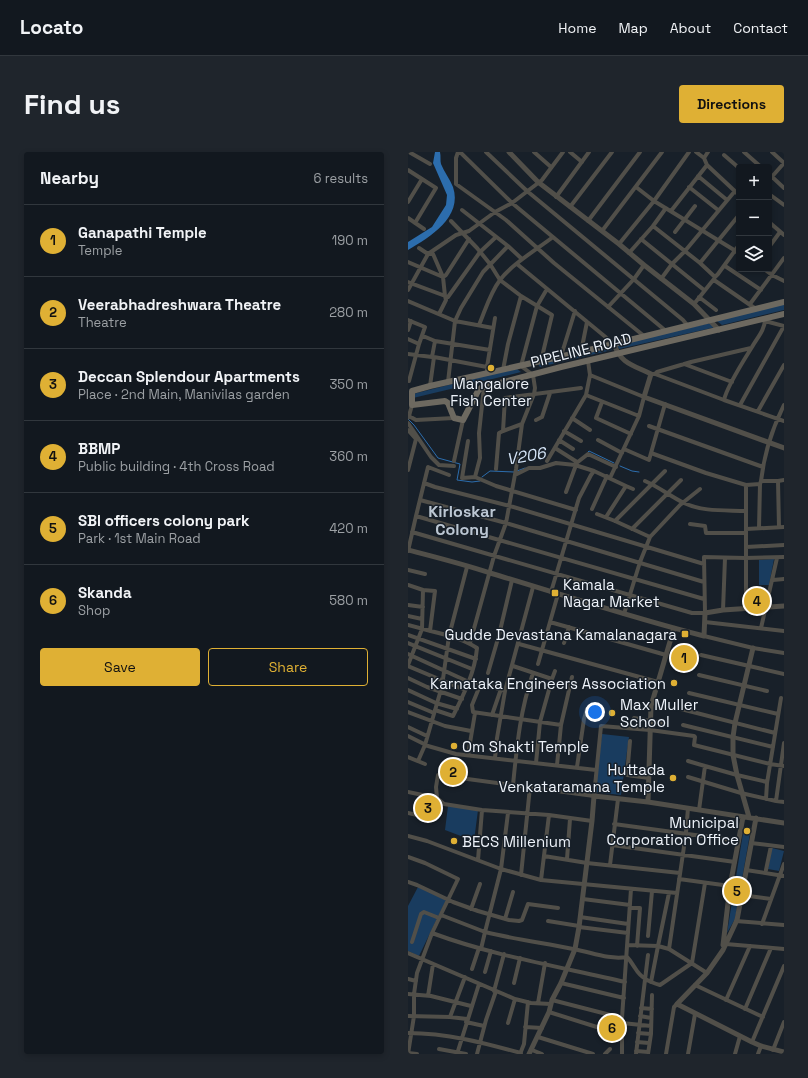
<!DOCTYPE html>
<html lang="en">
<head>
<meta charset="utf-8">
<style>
  body { margin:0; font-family:"Space Grotesk",sans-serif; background:#1f252c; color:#f1f3f6 }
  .controls { position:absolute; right:12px; top:12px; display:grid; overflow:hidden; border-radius:4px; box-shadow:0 2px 6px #0003 }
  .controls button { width:36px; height:36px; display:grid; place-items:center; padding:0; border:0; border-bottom:1px solid #31373d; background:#12181f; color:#f1f3f6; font:20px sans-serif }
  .you { position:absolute; left:187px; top:560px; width:14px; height:14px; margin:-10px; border:3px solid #fff; border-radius:50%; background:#1a73e8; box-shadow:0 0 0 6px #1a73e833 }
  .badge { display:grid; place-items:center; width:26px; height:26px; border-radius:50%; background:#dfb034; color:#111; font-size:13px; font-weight:700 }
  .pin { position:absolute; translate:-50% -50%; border:2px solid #fff; box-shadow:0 1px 4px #0006 }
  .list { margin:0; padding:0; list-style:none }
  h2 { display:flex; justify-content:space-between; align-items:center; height:52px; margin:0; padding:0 16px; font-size:17px }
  h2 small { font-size:13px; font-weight:400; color:#9ca0a4 }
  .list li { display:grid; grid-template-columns:26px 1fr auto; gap:12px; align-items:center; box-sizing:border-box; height:72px; padding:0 16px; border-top:1px solid #31373d }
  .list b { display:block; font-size:15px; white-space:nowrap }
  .list p { margin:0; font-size:13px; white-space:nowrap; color:#9ca0a4 }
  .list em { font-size:13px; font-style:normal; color:#9ca0a4 }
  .actions { display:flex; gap:8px; padding:12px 16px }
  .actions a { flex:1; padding:9px 0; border:1px solid #dfb034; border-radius:4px; text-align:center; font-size:14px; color:#dfb034 }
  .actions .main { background:#dfb034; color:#111 }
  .icon { flex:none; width:22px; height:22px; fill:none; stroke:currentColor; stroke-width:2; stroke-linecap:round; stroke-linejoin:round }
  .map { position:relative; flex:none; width:376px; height:902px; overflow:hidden; border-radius:4px }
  header { display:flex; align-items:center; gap:24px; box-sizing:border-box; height:56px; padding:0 20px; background:#12181f; border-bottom:1px solid #31373d }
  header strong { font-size:19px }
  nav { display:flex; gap:22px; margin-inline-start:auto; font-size:14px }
  .intro { display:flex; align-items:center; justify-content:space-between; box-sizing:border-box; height:96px; padding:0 24px }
  h1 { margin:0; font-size:28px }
  .button { padding:10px 18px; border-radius:4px; background:#dfb034; color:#111; font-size:14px; font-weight:700 }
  main { display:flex; gap:24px; padding:0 24px }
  aside { flex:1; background:#12181f; border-radius:4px; box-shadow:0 2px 6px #0003 }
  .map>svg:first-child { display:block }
  .green { fill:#193c5f }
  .water { fill:#2c6dad }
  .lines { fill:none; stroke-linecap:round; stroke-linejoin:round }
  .stream { stroke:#2c6dad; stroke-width:1 }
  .minor { stroke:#514f49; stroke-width:4 }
  .tertiary { stroke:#514f49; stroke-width:5 }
  .secondary { stroke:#6d6960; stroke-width:6 }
  .poi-dot { fill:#dfb034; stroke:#182029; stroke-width:1.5 }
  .labels { text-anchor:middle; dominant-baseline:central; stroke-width:3; stroke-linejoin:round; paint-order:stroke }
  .street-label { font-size:15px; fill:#eef3fa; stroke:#182029 }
  .poi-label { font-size:15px; fill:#eef3fa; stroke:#182029; text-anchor:start }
  .water-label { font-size:16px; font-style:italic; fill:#d5e5f8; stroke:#182029 }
  .neighbourhood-label { font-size:16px; font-weight:bold; fill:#bcc7d3; stroke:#182029 }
</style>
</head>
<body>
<header>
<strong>Locato</strong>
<nav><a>Home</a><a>Map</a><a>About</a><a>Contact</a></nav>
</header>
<div class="intro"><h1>Find us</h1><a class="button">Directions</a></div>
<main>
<aside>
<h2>Nearby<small>6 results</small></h2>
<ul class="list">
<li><span class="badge">1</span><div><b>Ganapathi Temple</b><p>Temple</p></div><em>190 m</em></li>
<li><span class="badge">2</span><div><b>Veerabhadreshwara Theatre</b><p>Theatre</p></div><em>280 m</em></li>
<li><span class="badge">3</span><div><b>Deccan Splendour Apartments</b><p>Place · 2nd Main, Manivilas garden</p></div><em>350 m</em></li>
<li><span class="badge">4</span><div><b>BBMP</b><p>Public building · 4th Cross Road</p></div><em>360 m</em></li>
<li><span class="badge">5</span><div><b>SBI officers colony park</b><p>Park · 1st Main Road</p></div><em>420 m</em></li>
<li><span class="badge">6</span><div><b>Skanda</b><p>Shop</p></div><em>580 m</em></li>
</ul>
<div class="actions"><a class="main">Save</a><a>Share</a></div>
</aside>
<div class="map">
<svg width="376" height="902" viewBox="0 0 376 902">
  <rect width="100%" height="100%" fill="#182029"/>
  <path class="green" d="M 376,151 L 376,158 L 314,173 L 309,169 Z
    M 302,171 L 308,175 L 211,197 L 209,193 Z
    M 203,195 L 204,198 L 132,215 L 130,212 Z
    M 109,217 L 113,220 L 5,246 L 5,242 L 72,225 Z
    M 366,407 L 361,433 L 351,433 L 351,408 Z
    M 194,582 L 221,585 L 213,643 L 187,640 Z
    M 40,654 L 70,658 L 66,689 L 37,678 Z
    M 336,675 L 343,676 L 327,767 L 319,781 Z
    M 364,696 L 376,699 L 371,719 L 360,717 Z
    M 10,735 L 38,748 L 11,804 L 0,799 L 0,754 Z"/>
  <path class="water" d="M 27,0 L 32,0 C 33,4 32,9 33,12 C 36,20 42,27 45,35 C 55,65 22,85 0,98 L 0,90 L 24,75 L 38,53 L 39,43 L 25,11 Z"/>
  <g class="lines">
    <path class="stream" d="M 0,267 L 6,273 L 30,306 L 52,312 L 49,328 L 64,330 L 72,329
      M 180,300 L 181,299 L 206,311
      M 212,314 L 224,319 L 231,320
      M 109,319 L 117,316
      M 74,325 L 82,319 L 106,320"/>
    <path class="minor" d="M 1,0 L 22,12
      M 50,0 L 48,6 L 48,32 L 98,68 L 146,111 L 236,184
      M 52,0 L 104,51 L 258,179
      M 78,0 L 119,39 L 275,168 L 280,174
      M 126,0 L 143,15
      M 162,0 L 174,10
      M 288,0 L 296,6 L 299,13 L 331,43
      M 336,0 L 353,15
      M 364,0 L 376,11
      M 316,3 L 331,16
      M 296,6 L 300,0
      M 0,18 L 28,36 L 7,71
      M 361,22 L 376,36
      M 290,24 L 319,48
      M 361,28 L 376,11
      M 228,35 L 246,49 L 331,101
      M 281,35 L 310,58
      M 361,42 L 376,53
      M 148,45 L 181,0
      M 0,50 L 14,27
      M 162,55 L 204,0
      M 54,58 L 100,94 L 114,107
      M 263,59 L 299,13
      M 0,66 L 16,77
      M 43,69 L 69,96 L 82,112 L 92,128 L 113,144 L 144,163 L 133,209
      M 180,69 L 232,0
      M 361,70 L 376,83
      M 245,74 L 258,56
      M 194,79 L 254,0
      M 267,80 L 287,54
      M 233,87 L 296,138
      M 211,92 L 246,49 L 281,0
      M 361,95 L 372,80
      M 221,101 L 245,74 L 292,111 L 307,125 L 310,122 L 331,93
      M 0,110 L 35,125 L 38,123 L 61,87
      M 292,111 L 331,63
      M 109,112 L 206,192
      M 317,114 L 353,138
      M 356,117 L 364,123 L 376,129
      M 253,127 L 264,112 L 277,99 L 327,39
      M 306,128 L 348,157
      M 0,130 L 40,145 L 72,100 L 88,85
      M 0,138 L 20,102 L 11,96
      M 291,145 L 308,158
      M 0,149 L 47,169 L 85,176
      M 286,152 L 306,127
      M 342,152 L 376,106
      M 200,155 L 226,127 L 236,113
      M 31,162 L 38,148 L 37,144 L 35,125 L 25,102 L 20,102 L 48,83 L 61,79 L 87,60 L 104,51 L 134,28 L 155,0
      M 0,168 L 17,175 L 11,192 L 1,229
      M 357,169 L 376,174
      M 71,173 C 77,159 82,141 92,128 C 104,112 128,98 145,85
      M 0,178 L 3,169
      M 15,184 L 27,189 L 82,198
      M 0,187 L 11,192
      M 173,200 L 179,170
      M 0,202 L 24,205
      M 153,204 L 167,159
      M 26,205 L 79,215
      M 180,209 L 182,223 L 236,245 L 231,264 L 202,326
      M 276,212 L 324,230
      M 95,218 L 100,192 L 113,144
      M 79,222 L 79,215 L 87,166
      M 243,222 L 247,222 L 316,248 L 376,269
      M 247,222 L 249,220 L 283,210 L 343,196
      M 40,230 L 47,169 L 53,156 L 75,120 L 100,94
      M 22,234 L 26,205 L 24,205 L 27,189
      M 178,243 L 231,264
      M 316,248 C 319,234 336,208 344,195 C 349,186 357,178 357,167
      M 194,250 L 188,266 L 223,282
      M 257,252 L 243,301 L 298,321 L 338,333 L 338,456
      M 4,253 L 1,264 L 8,268 L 46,266
      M 332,253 L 376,174
      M 350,259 L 376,213
      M 164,266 L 182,278
      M 128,268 L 134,265 L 142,241
      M 0,271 L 23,305 L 31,313 L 46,314
      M 114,272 L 95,279 L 97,246 L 173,236
      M 241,274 L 355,315
      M 0,278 L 8,287 L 0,318
      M 156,279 L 173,289
      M 151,288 L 165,297
      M 190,288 L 214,301
      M 60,289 L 54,326 L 67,325 L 88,334 L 168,358
      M 147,296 L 169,310
      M 216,297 L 241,308 L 243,301
      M 46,309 L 55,268
      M 139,309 L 178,243 L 182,223
      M 166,313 L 180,302 L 208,315
      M 88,317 L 91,281 L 95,279
      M 107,323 L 121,316 L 132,316 L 148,311 L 167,313 L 186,319
      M 67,325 L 72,306 L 71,281 L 76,235
      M 237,329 C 251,335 262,344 276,351 C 295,360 317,358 338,359
      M 353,329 C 356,303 364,277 376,253
      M 370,329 L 371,375
      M 16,331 L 27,335 L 102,354 L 296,412
      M 338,333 L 352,332 L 353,329 L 370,329 L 376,328
      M 218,334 L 225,337
      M 158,340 L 168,313
      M 12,348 L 98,371 L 296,430
      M 184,357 L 199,324
      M 189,362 L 207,369 L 242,385
      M 8,364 L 296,447
      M 207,369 L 257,319
      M 282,372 L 297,374 L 298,381 L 337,381
      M 351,376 L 352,332
      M 224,377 L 273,328
      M 338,377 L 376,375
      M 4,380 L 284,461 L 297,461 L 296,405 L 337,406 L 376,405
      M 338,395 L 376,393
      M 0,399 L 8,364 L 20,315 L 41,323
      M 0,418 L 17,422
      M 365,428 L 376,427
      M 0,433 L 15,438
      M 143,440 L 171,346 L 183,323 L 186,319 L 218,334 L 198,365
      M 0,453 L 15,455
      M 315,458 L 317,406
      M 216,462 L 232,410 L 242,385 L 272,353 L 292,337
      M 0,464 L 14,467
      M 142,470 L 258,503
      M 297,470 L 376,479
      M 0,473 C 23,480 49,483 69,496 C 67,520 56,542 45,564 L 27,558
      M 353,476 L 369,406
      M 0,483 L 68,507
      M 296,484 L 345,496 L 376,501
      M 0,491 L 64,517
      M 62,491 L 86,404 L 98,371 L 108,317 L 114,272 L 126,242 L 127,236 L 125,223 L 113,214 L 129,154 L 139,137
      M 156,491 L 161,475
      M 111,492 L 250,530
      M 0,502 L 61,530
      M 293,503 L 376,522
      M 130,512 L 150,442
      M 0,513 L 14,477 L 15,438 L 27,439 L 22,479
      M 0,514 L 57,538
      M 105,514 L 144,527 L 132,570 L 128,611
      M 80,521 L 91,483 L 104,428
      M 291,523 L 359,539
      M 0,526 L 19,535 L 54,547
      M 62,527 L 72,532
      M 144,527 L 147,519
      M 0,538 L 28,551 L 49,557
      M 97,539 L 73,531 L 64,553 L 65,560 L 153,573
      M 281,541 L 370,562
      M 0,550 L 26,561
      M 273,557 L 367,581
      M 0,560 L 37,574 L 63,579
      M 84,563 L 93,537
      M 226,566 L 259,572
      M 275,573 L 365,595
      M 0,575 L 19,584
      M 0,584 L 20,594 L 48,602 L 188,618
      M 222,589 L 219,623 L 241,626
      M 60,603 L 67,561
      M 0,605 L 17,612
      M 87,606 L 89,586 L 97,539 L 125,435
      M 10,609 L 17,593 L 34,534 L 41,484 L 59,415
      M 280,609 L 297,614
      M 149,613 L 153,573 L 164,525
      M 169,615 L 176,567 L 179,557
      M 280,625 L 333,641 L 368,649 L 376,650
      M 105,633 C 109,593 112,559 125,521
      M 0,640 L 29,646 L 28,635 L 30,623 L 186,644 L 193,574 L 242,578 L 286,584 L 287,585 L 286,593 L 362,612 L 376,614
      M 29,646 L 36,652 L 74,658 L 141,663 L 184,669
      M 358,647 L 359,631 L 373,546
      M 368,649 L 376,591
      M 291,658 L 297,614 L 329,623 L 359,630
      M 0,661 L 27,667 L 32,650
      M 206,672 L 331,689
      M 0,684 L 19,689 L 93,717 L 133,728 L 269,741
      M 343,691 L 376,695
      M 204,693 L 327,710
      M 136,704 L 179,711 L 272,721
      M 0,705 L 17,711 L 50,727 L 24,781 L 9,821 L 6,842 L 6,864 L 0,902
      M 159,707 L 162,667
      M 70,708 L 74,658
      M 202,713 L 210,647
      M 338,718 L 376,724
      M 358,718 L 363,694
      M 113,723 L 122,635
      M 271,727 L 322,734
      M 133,728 L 141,663
      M 0,730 L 9,733 L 45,750 L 70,759 L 101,768 L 111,769 L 114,768 L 120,752 L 150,756
      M 333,743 L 363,747
      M 175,747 L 222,753
      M 222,756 L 232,756 L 229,794
      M 63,757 L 72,732
      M 33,763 L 77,780 L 93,717 L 100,661
      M 172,765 L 220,772
      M 97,767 L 105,740
      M 140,769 L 171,774
      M 328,769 L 376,773
      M 354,772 L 376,712
      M 171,775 L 220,781
      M 24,781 C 86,804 153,815 217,830
      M 240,784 L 244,739
      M 4,790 L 13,762 L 16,760 L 31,766
      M 318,792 L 376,797
      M 219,793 L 250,794 L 261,741
      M 73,797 L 77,780 C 106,787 135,791 165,797 C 183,800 200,808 219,805
      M 261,797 L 278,681 L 280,656
      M 0,801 L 107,847 L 123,851 L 143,852
      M 219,805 C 223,809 224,812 227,816 C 233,826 241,830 252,833 L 284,811 L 297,731
      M 64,817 L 71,796
      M 77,820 L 83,799
      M 0,827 L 8,829
      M 243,830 L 250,794 L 261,797 L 299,821
      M 106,831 L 112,806
      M 153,831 L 216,846
      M 287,833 L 355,865
      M 86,839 L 96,802
      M 0,842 L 23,844 L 63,854
      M 20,844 L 25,812
      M 144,848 L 214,866
      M 318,848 L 342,794
      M 130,851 L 137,811
      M 233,856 L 244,857
      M 337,857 L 363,796
      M 141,860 L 192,876
      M 0,864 L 42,865 L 59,867
      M 232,864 L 243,866
      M 42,865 L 57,825
      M 58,870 L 76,874
      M 100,871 L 107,847
      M 214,871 L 243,874
      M 117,875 L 134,876
      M 0,881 C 39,881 76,891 113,901
      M 230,881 L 243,882
      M 130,885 L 185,902
      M 229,890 L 241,891
      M 344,890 L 376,814
      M 31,897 L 58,902
      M 124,898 L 134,902
      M 365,898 L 376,870
      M 228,899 L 240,900
      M 0,901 L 9,902
      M 49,902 L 71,832
      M 69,902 L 78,868 L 88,839
      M 112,902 L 116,892 L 120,850
      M 197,902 L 202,897
      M 214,902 L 214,866 L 223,737
      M 228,902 L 240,803
      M 240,902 L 243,882 L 244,843
      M 258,902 L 266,855 L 269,852
      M 280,902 L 287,862
      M 327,902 L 332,884
      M 350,902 L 353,894"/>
    <path class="tertiary" d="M 101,0 L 130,30 L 211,92 L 236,113 L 286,152 L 311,178
      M 206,192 C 213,212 225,213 243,222 L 236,245 L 376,296
      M 0,265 L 1,264
      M 0,398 C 27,405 55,412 82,421 C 153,442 224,466 296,484 L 297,461 L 315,458 L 376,454
      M 240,650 L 243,554 L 266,476
      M 341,665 L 329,623 L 325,603 L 325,585 L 327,571 L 345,496
      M 348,666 L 329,768 L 315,798 L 299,821 L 269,852 L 344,890 L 353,894 L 376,900
      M 315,793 L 322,734 L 335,665
      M 121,902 L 141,860 L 144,848 L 153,831 L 167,797 L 171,775 L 184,669 L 186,644 L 240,650 L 376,671"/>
    <path class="secondary" d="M 376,150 L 173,200 L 22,234 L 4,239 L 4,253 L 37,249 L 40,251 L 46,266 L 55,268 L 70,239 L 73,236 L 153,215 L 376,162"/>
  </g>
  <g class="poi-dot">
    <circle cx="83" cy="216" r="4"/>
    <rect x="143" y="437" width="8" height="8" rx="2"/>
    <rect x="273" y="478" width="8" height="8" rx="2"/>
    <circle cx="266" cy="531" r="4"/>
    <circle cx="204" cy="561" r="4"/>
    <circle cx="46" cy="594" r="4"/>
    <circle cx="265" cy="626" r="4"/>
    <circle cx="339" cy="679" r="4"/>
    <circle cx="46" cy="689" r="4"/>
  </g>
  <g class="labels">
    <g class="street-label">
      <text transform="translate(173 198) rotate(-14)">PIPELINE ROAD</text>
    </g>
    <g class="poi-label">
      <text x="83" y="231" text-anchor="middle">Mangalore<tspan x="83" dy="17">Fish Center</tspan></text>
      <text x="155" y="432">Kamala<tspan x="155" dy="17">Nagar Market</tspan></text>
      <text x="269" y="482" text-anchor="end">Gudde Devastana Kamalanagara</text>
      <text x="258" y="531" text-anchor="end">Karnataka Engineers Association</text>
      <text x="212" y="552">Max Muller<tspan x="212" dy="17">School</tspan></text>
      <text x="54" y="594">Om Shakti Temple</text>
      <text x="257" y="617" text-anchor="end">Huttada<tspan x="257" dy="17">Venkataramana Temple</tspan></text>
      <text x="331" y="670" text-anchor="end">Municipal<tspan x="331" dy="17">Corporation Office</tspan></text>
      <text x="54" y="689">BECS Millenium</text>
    </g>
    <g class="water-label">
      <text transform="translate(118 304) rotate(-10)">V206</text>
    </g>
    <g class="neighbourhood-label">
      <text x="54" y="359">Kirloskar<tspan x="54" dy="18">Colony</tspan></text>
    </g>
  </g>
</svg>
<div class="controls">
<button>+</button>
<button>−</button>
<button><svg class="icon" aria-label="layers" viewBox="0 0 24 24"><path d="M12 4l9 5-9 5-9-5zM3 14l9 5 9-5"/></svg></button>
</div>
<div class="you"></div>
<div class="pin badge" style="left:276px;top:506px">1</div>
<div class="pin badge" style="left:45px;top:620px">2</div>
<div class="pin badge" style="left:20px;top:656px">3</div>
<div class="pin badge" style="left:349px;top:449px">4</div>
<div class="pin badge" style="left:329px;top:739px">5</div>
<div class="pin badge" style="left:204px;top:876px">6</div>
</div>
</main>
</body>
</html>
